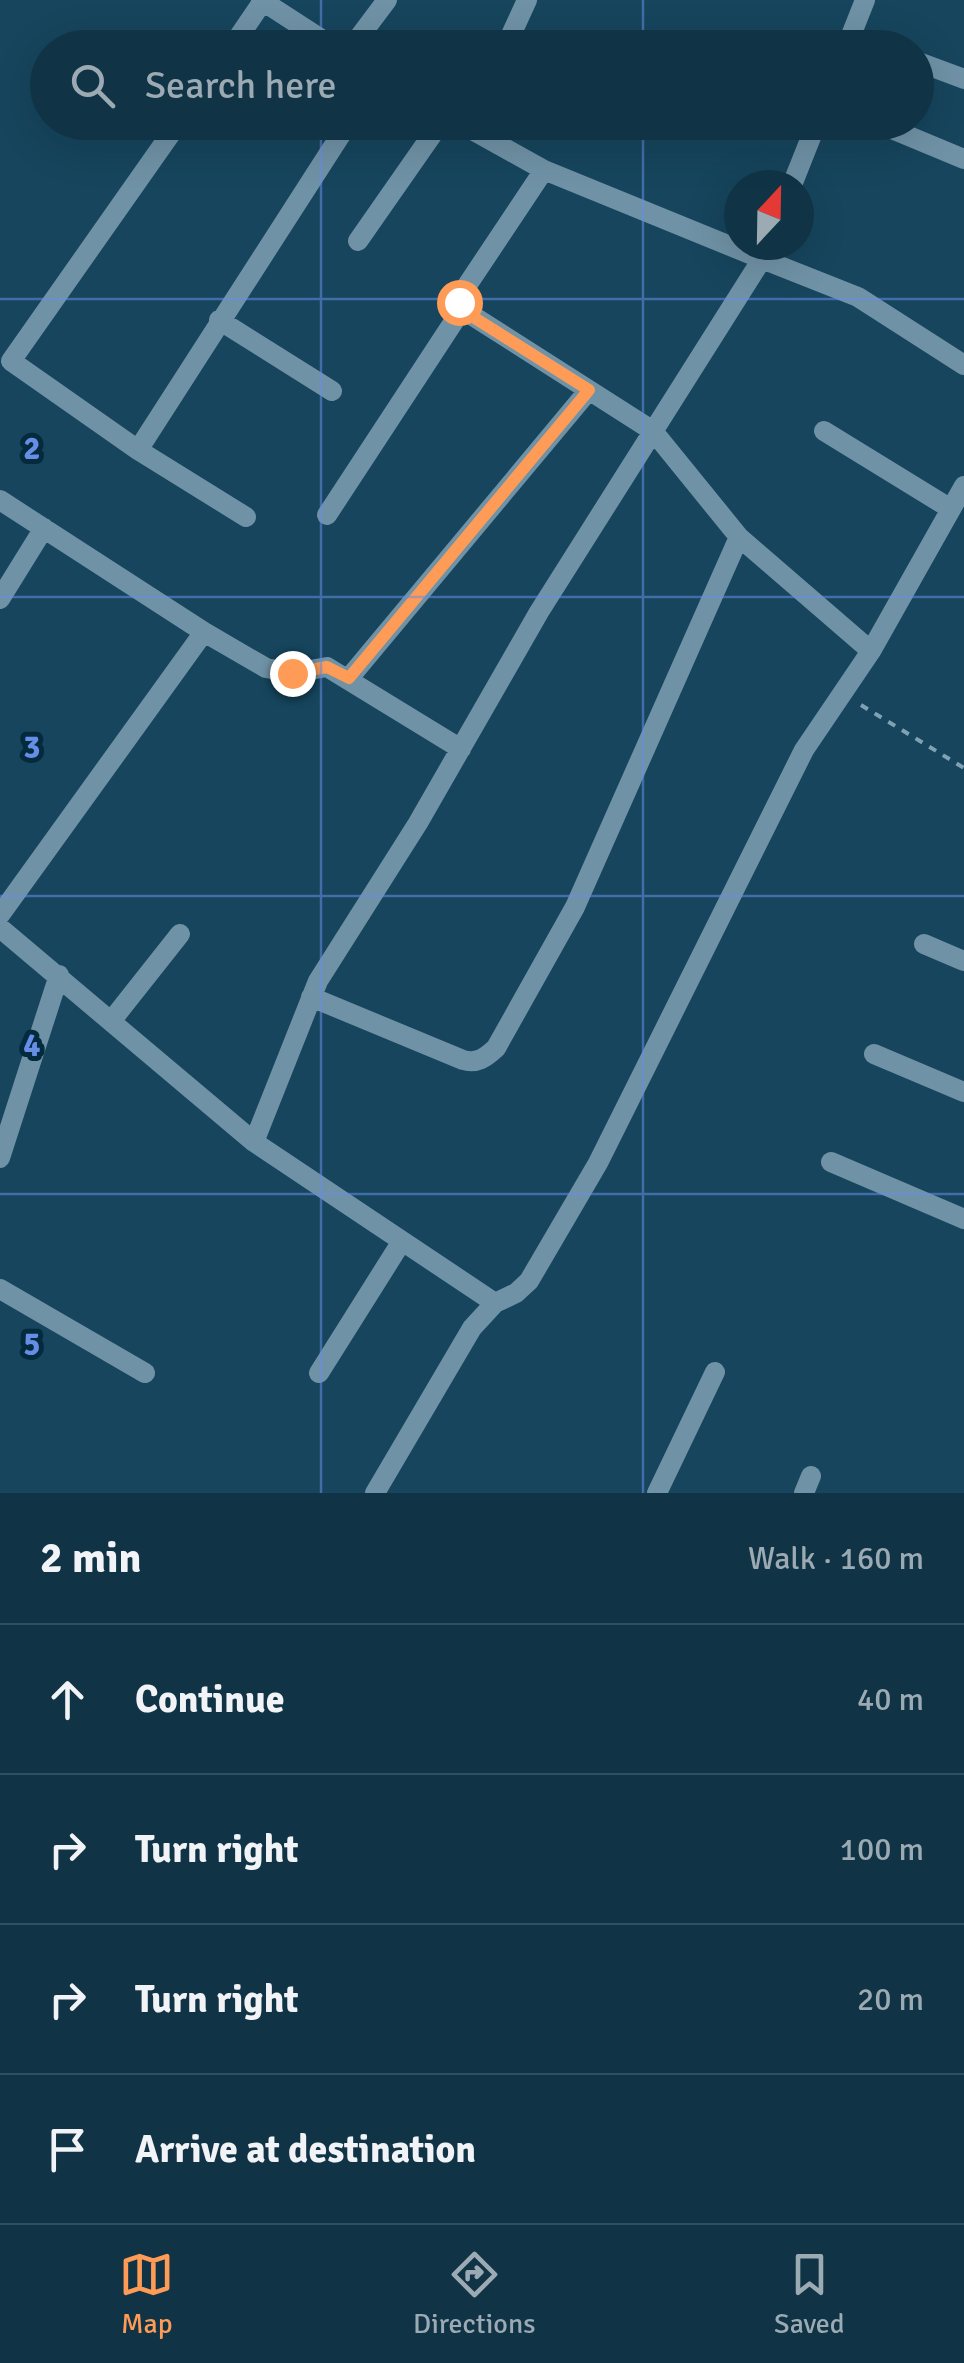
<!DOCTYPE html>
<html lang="en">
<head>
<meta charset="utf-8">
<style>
  body { margin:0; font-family:Signika,sans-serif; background:#193c4d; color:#f1f3f6 }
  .compass { position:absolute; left:724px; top:170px; width:90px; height:90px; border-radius:50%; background:#103446; box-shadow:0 10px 40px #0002; rotate:22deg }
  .stop { position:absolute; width:30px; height:30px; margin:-22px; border:8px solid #fe9c57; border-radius:50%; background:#fff }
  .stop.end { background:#fe9c57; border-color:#fff; box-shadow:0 2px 10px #0008 }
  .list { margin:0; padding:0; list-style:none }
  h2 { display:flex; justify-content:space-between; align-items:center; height:130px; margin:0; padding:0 40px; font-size:42px }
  h2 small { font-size:32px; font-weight:400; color:#9caab3 }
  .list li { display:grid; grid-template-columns:65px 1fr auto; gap:30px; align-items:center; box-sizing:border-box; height:150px; padding:0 40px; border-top:2px solid #304f5f }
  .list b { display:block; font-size:38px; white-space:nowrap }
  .list em { font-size:32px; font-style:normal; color:#9caab3 }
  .icon { flex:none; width:55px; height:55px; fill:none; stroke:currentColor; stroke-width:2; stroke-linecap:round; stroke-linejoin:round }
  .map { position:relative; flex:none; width:964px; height:1493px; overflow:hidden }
  .search { position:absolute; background:#103446; box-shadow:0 10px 40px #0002; left:30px; right:30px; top:30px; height:110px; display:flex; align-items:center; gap:25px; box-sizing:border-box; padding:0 35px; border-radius:55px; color:#9caab3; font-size:38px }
  .sheet { height:730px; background:#103446 }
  nav { display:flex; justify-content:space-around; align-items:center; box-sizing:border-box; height:140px; border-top:2px solid #304f5f; background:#103446; font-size:28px; color:#9caab3 }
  nav a { display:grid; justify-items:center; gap:5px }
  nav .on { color:#fe9c57 }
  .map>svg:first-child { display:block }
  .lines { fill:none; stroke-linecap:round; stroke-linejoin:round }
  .path { stroke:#7fa1b4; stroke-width:4; stroke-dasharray:8 8; stroke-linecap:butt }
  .street { stroke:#7092a6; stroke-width:20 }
  .route { stroke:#fe9c57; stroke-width:12 }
  .grid { fill:none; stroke:#678ee6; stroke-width:2.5; stroke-opacity:0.55 }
  .grid-label { font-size:32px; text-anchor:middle; font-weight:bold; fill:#678ee6; stroke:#042b3d; stroke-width:10; stroke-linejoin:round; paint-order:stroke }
</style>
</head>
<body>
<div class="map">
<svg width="964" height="1493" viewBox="0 0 964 1493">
  <rect width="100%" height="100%" fill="#16455d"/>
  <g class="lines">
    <path class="path" d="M 861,705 L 964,768"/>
    <path class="street" d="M 261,0 L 335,48
      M 851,36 L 882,48
      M 231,48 L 263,1
      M 351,48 L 387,0
      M 505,48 L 527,0
      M 846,48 L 865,0
      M 916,61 L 964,79
      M 179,122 L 11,361 L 138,450 L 246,517
      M 458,122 L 544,170 L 762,259 L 768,245
      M 875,122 L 964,159
      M 544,170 L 462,293 L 459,302 L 462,309 L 653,431 L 739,537 L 871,651
      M 792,185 L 817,122
      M 358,241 L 441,122
      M 219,320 L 332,391
      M 824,431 L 951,509
      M 138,450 L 349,122
      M 0,500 L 204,632 L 266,668 L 293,673 L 327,667 L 461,749
      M 327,515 L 462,309
      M 0,599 L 44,528
      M 349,678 L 589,390
      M 0,915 L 204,632
      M 0,928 L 254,1142 L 495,1303 L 472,1328 L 375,1493
      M 924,944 L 964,961
      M 311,997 L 463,1060 C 477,1064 485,1058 496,1048 L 575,907 L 739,537
      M 112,1020 L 180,934
      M 874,1054 L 964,1092
      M 254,1142 L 318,981 L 418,823 L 539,612 L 762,259 L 858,297 L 964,365
      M 0,1158 L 59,975
      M 831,1162 L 964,1219
      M 0,1289 L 145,1373
      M 495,1303 L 516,1293 L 529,1281 L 598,1163 L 804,750 L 871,651 L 964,486
      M 319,1373 L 402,1241
      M 657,1493 L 715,1372
      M 804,1493 L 811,1476"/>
  </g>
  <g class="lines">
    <path class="route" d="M 292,673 L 327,667 L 349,678 L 589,390 L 462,310 L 459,302"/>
  </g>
  <path class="grid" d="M 321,0 L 321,48M 643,0 L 643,48M 321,122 L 321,1493M 643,122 L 643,1493M 0,299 L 964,299M 0,597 L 964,597M 0,896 L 964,896M 0,1194 L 964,1194"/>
  <g class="grid-label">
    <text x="32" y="459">2</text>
    <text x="32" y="758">3</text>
    <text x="32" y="1056">4</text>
    <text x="32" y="1355">5</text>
  </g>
</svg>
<svg class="compass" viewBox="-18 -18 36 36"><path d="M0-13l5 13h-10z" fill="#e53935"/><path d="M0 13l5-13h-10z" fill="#9caab3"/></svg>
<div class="stop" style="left:459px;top:302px"></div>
<div class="stop end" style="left:292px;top:673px"></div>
<div class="search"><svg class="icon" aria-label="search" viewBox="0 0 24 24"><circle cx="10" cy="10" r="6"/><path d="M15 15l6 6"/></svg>Search here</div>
</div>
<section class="sheet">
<h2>2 min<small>Walk · 160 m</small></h2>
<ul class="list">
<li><svg class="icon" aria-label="ahead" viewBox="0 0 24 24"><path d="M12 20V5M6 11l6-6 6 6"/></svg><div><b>Continue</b></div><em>40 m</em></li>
<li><svg class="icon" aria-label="right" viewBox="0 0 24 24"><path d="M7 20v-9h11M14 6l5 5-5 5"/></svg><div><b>Turn right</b></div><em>100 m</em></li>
<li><svg class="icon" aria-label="right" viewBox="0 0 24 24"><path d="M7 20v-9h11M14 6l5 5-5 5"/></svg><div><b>Turn right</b></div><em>20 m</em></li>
<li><svg class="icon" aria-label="arrive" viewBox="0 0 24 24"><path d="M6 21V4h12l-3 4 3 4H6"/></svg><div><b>Arrive at destination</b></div></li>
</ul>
</section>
<nav>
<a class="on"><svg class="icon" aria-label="map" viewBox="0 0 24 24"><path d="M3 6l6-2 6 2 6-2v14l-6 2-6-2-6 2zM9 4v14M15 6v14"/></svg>Map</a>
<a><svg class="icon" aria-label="directions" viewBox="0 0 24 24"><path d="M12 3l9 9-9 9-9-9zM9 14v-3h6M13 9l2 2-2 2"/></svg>Directions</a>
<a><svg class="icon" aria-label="saved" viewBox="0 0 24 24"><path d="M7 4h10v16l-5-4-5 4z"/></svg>Saved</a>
</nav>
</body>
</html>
